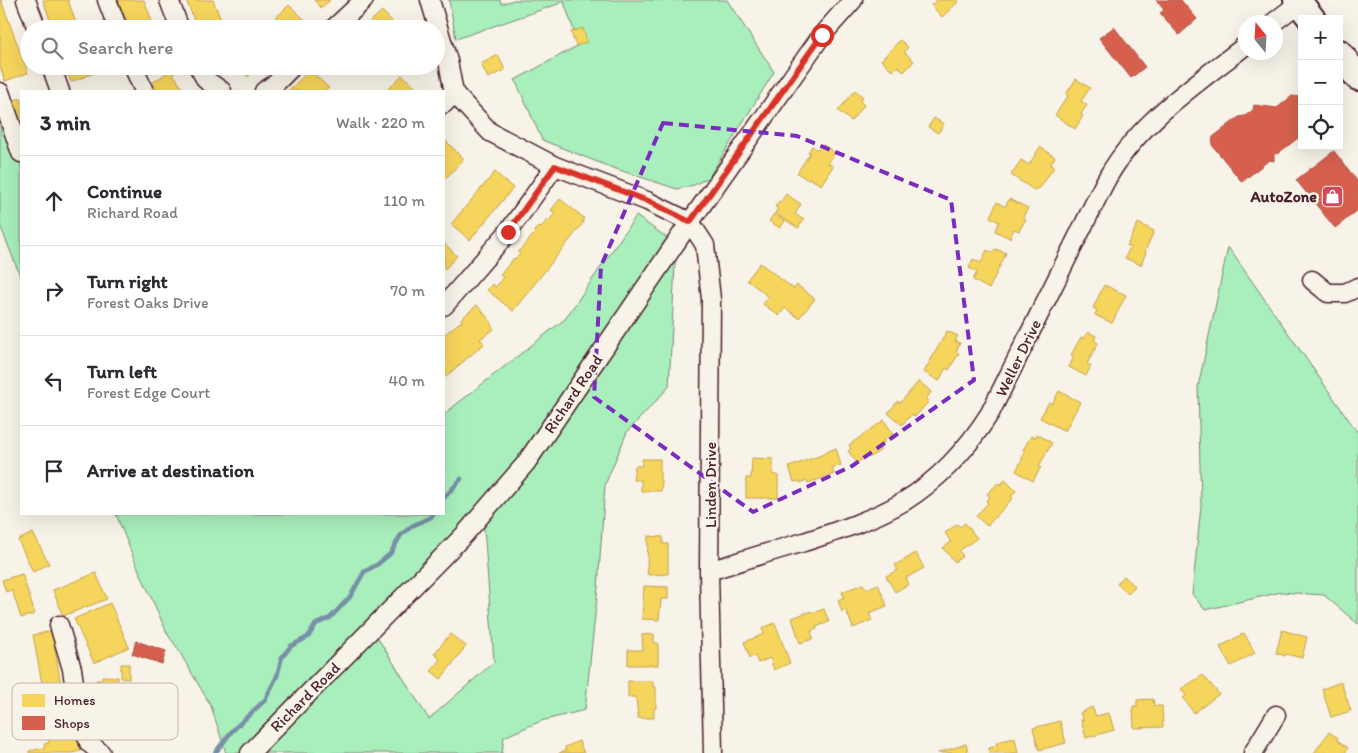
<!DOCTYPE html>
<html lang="en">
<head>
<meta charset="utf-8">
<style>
  body { margin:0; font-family:Itim,sans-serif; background:#f7f7f7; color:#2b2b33 }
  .controls { position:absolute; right:15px; top:15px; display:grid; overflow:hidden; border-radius:0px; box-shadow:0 5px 20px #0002 }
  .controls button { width:45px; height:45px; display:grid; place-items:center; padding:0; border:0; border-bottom:1px solid #e1e1e2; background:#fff; color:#2b2b33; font:25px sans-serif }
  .compass { position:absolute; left:1238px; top:15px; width:45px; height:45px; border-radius:50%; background:#fff; box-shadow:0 5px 20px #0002; rotate:342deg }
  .stop { position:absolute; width:15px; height:15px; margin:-11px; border:4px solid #d93025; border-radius:50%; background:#fff }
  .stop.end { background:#d93025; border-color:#fff; box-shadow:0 1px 5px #0008 }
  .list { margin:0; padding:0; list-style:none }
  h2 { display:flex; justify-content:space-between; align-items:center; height:65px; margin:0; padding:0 20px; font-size:21px }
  h2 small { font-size:16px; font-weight:400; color:#7c7c81 }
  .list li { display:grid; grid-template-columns:32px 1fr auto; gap:15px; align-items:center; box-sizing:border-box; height:90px; padding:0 20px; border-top:1px solid #e1e1e2 }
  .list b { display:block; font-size:19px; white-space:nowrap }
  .list p { margin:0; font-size:16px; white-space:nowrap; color:#7c7c81 }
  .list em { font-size:16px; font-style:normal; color:#7c7c81 }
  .icon { flex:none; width:28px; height:28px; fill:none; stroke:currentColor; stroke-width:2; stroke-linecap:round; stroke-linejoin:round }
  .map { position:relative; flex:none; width:1358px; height:753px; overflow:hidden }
  .search { position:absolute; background:#fff; box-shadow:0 5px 20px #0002; left:20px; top:20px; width:425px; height:55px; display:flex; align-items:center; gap:12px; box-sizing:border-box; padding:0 18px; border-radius:28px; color:#7c7c81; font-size:19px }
  .panel { position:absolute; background:#fff; box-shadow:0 5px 20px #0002; left:20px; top:90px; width:425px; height:425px; border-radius:0px }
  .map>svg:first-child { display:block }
  .green { fill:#a8efbb; stroke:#798773; fill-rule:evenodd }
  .homes { fill:#f6d55c; stroke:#c29e4d }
  .shops { fill:#d6604d; stroke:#ac4c43 }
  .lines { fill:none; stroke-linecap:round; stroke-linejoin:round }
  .stream { stroke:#7890a7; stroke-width:4.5 }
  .minor-casing { stroke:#4a1f2b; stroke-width:21 }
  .highway-casing { stroke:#4a1f2b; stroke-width:30 }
  .minor { stroke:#f7f3e8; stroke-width:18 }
  .highway { stroke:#f7f3e8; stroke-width:26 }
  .route { stroke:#d93025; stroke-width:6 }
  .marked { fill:none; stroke:#7b2cbf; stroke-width:4; stroke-dasharray:10 6; stroke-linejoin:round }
  .labels { text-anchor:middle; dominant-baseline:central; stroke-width:5; stroke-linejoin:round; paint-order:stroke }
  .poi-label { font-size:16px; font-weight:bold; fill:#4a1f2b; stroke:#f7f3e8; text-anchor:end }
  .street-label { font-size:16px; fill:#4a1f2b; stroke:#f7f3e8 }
  .key { fill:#f7f3e8; stroke:#c3b3af; stroke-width:1 }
  .key-label { font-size:14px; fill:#4a1f2b }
</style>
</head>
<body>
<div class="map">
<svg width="1358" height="753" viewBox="0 0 1358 753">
  <rect width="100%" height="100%" fill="#f7f3e8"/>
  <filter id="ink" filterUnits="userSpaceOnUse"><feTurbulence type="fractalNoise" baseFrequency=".02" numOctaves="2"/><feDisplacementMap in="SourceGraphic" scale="10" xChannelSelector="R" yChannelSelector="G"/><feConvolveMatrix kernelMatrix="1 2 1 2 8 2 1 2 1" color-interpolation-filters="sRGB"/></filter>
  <g filter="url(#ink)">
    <path class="green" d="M 449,0 L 500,0 L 502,4 L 513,0 L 727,0 L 774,72 L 709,177 L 694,185 L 677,189 L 610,167 L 542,140 L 531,115 L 515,80 L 579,45 L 564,2 L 456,39 Z
      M 0,108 L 21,166 L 21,278 L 0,225 Z
      M 636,216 L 676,244 L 669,387 L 627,432 L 605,485 L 598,587 L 585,710 L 541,721 L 504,737 L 502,753 L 226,753 L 211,706 L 176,646 L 168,635 L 134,559 L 116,514 L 444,514 L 444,414 L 565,319 ZM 483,514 L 494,662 L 429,719 L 372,629 Z
      M 1228,247 L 1358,433 L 1358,624 L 1324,595 L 1281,592 L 1205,610 L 1192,594 L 1201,506 L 1198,387 Z"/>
    <path class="homes" d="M 0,0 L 1,0 L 28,73 L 5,81 L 0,66 Z
      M 43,0 L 68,0 L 78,29 L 53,29 Z
      M 118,0 L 144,0 L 155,29 L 130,29 Z
      M 186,0 L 213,0 L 223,25 L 214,29 L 198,29 Z
      M 314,0 L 330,0 L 321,8 Z
      M 937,0 L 956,0 L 958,2 L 942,17 L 931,5 Z
      M 289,5 L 306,21 L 298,29 L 264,29 Z
      M 382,11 L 397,27 L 395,29 L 362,29 Z
      M 583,28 L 587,42 L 576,46 L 571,32 Z
      M 900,40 L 908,47 L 904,52 L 914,61 L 904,72 L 898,66 L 893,71 L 881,60 Z
      M 498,55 L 505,70 L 488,78 L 481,64 Z
      M 65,66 L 92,66 L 94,73 L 71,82 Z
      M 237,66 L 259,66 L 248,77 Z
      M 336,66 L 353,66 L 344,75 Z
      M 171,70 L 184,91 L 157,91 L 152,83 Z
      M 310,70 L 329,88 L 325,91 L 288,91 Z
      M 402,75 L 419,91 L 386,91 Z
      M 1076,79 L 1090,88 L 1081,101 L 1087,105 L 1081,114 L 1083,116 L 1075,129 L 1055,115 L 1068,96 L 1066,94 Z
      M 855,90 L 863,97 L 860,101 L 864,105 L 851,121 L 838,111 Z
      M 21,98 L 21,128 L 12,101 Z
      M 934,118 L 944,124 L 938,133 L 928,127 Z
      M 444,139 L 464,159 L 444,180 Z
      M 822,144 L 835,153 L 828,163 L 833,166 L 821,185 L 809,178 L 808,180 L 797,173 L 810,153 L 808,152 L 812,146 L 818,150 Z
      M 1040,147 L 1055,157 L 1050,165 L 1054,167 L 1040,188 L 1034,190 L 1011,175 L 1021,160 L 1029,165 Z
      M 495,172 L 513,188 L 470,240 L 451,224 Z
      M 786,194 L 801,204 L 795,214 L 804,220 L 798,228 L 775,213 L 778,208 L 775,207 L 779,201 L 781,202 Z
      M 560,199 L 584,218 L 582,221 L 584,222 L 513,311 L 487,290 L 492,284 L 496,287 L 503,277 L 500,275 L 514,258 L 515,259 L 520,254 L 518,252 L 535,233 L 534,231 L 538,227 L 540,228 L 548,220 L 549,221 L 555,213 L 551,210 Z
      M 1009,199 L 1028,208 L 1023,217 L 1026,219 L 1019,231 L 1014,229 L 1010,238 L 995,231 L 999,222 L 990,217 L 997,202 L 1005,207 Z
      M 774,214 L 785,221 L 780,228 L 769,221 Z
      M 1138,223 L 1154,231 L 1145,251 L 1146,252 L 1141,265 L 1125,258 L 1130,247 L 1127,246 Z
      M 444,243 L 457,256 L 444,270 Z
      M 995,249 L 1006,253 L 989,289 L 973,280 L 977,272 L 969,268 L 973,259 L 981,263 L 987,250 L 993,253 Z
      M 760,263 L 794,289 L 797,285 L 815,299 L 799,318 L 785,308 L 779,316 L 763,304 L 769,297 L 747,280 Z
      M 1104,285 L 1126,295 L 1112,323 L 1095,315 L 1097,310 L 1093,308 Z
      M 477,305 L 492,323 L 491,325 L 494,329 L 480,339 L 484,344 L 444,378 L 444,335 L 460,322 L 461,323 L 462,321 L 461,319 Z
      M 947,331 L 958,336 L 955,341 L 960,343 L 956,352 L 959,353 L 949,370 L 946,368 L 939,381 L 924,372 Z
      M 1088,332 L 1096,336 L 1094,340 L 1098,343 L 1087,364 L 1091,366 L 1086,376 L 1069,367 L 1074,357 L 1071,355 L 1081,337 L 1084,339 Z
      M 919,381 L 931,392 L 926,399 L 929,401 L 915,417 L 912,414 L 902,425 L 888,413 L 898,401 L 900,403 Z
      M 1059,391 L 1080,402 L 1065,431 L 1040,418 L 1049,402 L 1052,404 Z
      M 884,420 L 893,434 L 883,441 L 884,443 L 878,447 L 881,450 L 869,458 L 867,456 L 857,463 L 848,451 L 851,449 L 849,445 Z
      M 1037,434 L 1052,443 L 1039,466 L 1041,467 L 1033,481 L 1016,471 L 1023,457 L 1022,457 L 1025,451 L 1023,450 L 1031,436 L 1035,438 Z
      M 836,448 L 841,465 L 832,468 L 834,474 L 808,483 L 807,480 L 800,483 L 799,481 L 794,482 L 789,467 L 824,454 L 824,453 Z
      M 752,458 L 773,459 L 773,475 L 778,475 L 778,498 L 746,498 L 746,478 L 751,478 Z
      M 642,459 L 660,459 L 660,480 L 662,481 L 661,491 L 641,491 L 641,480 L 633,480 L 635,466 L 642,466 Z
      M 1005,480 L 1016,491 L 1011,496 L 1013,498 L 987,526 L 976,516 L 988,503 L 986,501 L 990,497 L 987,494 L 998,483 L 1000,485 Z
      M 965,523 L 977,538 L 959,551 L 963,556 L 955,562 L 943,548 L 951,542 L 945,533 L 957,524 L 960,527 Z
      M 33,533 L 49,564 L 33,572 L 18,540 Z
      M 648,536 L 663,537 L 663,544 L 668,544 L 668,574 L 648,575 L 647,569 Z
      M 916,553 L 924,568 L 906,578 L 909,584 L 895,592 L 886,576 L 898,570 L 895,565 Z
      M 96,573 L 107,599 L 63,616 L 53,590 Z
      M 22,574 L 35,614 L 21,618 L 12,590 L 6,592 L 2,580 Z
      M 1124,576 L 1135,586 L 1128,594 L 1117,584 Z
      M 863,584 L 866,589 L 878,584 L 887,606 L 869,613 L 872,620 L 853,628 L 846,610 L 842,612 L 838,600 L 844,597 L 842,592 Z
      M 644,586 L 668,587 L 668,599 L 661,599 L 659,620 L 642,619 Z
      M 110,603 L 129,647 L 94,663 L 74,619 Z
      M 824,609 L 829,622 L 816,627 L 817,629 L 811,631 L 813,639 L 800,643 L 792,618 L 811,611 L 812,613 Z
      M 775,623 L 790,663 L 774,670 L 770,658 L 758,663 L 755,656 L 750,658 L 744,642 L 764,634 L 762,628 Z
      M 1282,630 L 1307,637 L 1302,658 L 1286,654 L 1285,656 L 1276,653 Z
      M 52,631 L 61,685 L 43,689 L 33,635 Z
      M 1244,633 L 1255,653 L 1231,666 L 1220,647 Z
      M 450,634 L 466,646 L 441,679 L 431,671 L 440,659 L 434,654 Z
      M 654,634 L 654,643 L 658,643 L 658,665 L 628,665 L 628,650 L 643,650 L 642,635 Z
      M 121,664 L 129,664 L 129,679 L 121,678 Z
      M 1203,675 L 1219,694 L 1194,713 L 1183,698 L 1186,696 L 1181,689 Z
      M 102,676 L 118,677 L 116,699 L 112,699 L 112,703 L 98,702 L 98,700 L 95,699 L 96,680 L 102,680 Z
      M 628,681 L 653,681 L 653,687 L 656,687 L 656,708 L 654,708 L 654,718 L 638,718 L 636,697 L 628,697 Z
      M 1341,682 L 1351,711 L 1331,717 L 1322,689 Z
      M 1153,699 L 1154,706 L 1162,706 L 1163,727 L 1134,728 L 1133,706 L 1137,706 L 1137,700 Z
      M 1092,707 L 1096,716 L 1109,713 L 1114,730 L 1086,738 L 1081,720 L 1083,720 L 1080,713 Z
      M 1060,721 L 1066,743 L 1039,750 L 1033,728 Z
      M 1329,732 L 1338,738 L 1337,740 L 1348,748 L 1345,753 L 1314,753 Z
      M 71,735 L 71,737 L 82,735 L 85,750 L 72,753 L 29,753 L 29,751 L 45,748 L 44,744 L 49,743 L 48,740 Z
      M 1015,738 L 1018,753 L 990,753 L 989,748 L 997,746 L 996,742 Z
      M 579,741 L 584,753 L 559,753 L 566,750 L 565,747 Z
      M 966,744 L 968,753 L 938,753 Z"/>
    <path class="shops" d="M 1156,0 L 1181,0 L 1197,19 L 1179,35 L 1160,13 L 1164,10 Z
      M 1114,27 L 1145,67 L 1131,78 L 1099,38 Z
      M 1292,96 L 1301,97 L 1302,99 L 1302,135 L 1277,154 L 1276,153 L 1274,154 L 1274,161 L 1269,160 L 1242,182 L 1212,145 L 1213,137 L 1239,117 L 1245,116 L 1253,110 L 1254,105 L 1277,108 Z
      M 1334,151 L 1358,182 L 1358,210 L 1335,228 L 1296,180 Z
      M 136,641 L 166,651 L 162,664 L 132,654 Z"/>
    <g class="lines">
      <path class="stream" d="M 444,498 L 461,479
        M 215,753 L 232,731 L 265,700 L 277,676 L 282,657 L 291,646 L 308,637 L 316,624 L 330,618 L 350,597 L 364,572 L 378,564 L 390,554 L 401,535 L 412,526 L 431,517 L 433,514"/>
      <defs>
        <path id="minor" d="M 26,0 L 37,29
          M 107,0 L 118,29
          M 169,0 L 180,29
          M 430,0 L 448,61 L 454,93 L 490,132 L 555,166 L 647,201 L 690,222 L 705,245 L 711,299 L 709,571 L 713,753
          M 1274,22 L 1299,3
          M 333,29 L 364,0
          M 51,66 L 60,91
          M 133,66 L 144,91
          M 198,66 L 206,80 L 222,91
          M 264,91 L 275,84 L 293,66
          M 0,92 L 21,153
          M 444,104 L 454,93
          M 1312,280 L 1328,293 L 1345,293 L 1358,287
          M 444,306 L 508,232 L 555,166
          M 709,571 C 741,561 772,551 804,542 C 838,531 872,520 903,502 C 939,480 968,448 990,413 L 1104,184 C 1135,124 1194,86 1246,45
          M 59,625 L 72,669 L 78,710 L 89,743 L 101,753
          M 250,753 L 464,535 L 526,463 L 690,222 L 793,76 L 822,35 L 853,0
          M 1253,753 L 1276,715"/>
        <path id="highway" d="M 1297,0 L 1312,19
          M 1339,53 L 1358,77"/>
      </defs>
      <use href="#minor" class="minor-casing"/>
      <use href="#highway" class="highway-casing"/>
      <use href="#minor" class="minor"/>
      <use href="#highway" class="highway"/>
    </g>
  </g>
  <g class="lines" filter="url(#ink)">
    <path class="route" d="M 508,232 L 555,166 L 648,201 L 690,222 L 822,35"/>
  </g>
  <path class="marked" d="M 663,123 L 797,136 L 951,200 L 974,380 L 852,466 L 753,512 L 594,397 L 601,266 Z"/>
  <defs>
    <symbol id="shop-square" viewBox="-11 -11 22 22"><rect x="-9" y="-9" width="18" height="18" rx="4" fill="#d1495b" stroke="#f7f3e8"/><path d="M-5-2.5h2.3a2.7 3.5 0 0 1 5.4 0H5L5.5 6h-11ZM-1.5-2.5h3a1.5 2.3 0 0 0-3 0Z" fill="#fff"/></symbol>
  </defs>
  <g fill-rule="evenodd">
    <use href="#shop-square" x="1320" y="184" width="25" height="25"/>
  </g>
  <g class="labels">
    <g class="poi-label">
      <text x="1317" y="196">AutoZone</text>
    </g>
    <g class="street-label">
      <text transform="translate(1018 358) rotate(-64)">Weller Drive</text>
      <text transform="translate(573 394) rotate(-56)">Richard Road</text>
      <text transform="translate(710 485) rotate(-90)">Linden Drive</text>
      <text transform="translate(305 697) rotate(-45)">Richard Road</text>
    </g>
  </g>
  <rect x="12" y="683" width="166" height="57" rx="8" class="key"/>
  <rect x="22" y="694" width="23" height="13" fill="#f6d55c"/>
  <rect x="22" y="716" width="23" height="14" fill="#d6604d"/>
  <g class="key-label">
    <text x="54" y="705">Homes</text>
    <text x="54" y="728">Shops</text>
  </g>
</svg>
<div class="controls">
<button>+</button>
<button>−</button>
<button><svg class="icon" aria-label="locate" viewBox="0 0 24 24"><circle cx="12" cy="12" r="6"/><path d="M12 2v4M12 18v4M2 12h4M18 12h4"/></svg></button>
</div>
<svg class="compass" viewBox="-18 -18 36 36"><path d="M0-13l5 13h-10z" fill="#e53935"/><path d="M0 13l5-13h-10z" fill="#7c7c81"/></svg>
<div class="stop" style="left:822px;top:35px"></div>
<div class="stop end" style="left:508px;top:232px"></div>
<div class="search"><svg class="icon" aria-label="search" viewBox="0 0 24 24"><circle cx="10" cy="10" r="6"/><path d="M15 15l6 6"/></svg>Search here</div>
<section class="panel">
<h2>3 min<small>Walk · 220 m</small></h2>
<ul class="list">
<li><svg class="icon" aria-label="ahead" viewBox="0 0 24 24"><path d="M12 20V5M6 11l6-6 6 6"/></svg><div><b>Continue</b><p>Richard Road</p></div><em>110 m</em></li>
<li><svg class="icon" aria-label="right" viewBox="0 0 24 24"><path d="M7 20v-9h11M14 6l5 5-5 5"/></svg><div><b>Turn right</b><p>Forest Oaks Drive</p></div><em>70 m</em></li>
<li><svg class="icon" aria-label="left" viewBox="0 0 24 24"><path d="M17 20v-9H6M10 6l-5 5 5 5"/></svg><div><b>Turn left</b><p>Forest Edge Court</p></div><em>40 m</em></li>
<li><svg class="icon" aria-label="arrive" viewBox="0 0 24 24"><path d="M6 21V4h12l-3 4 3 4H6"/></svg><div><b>Arrive at destination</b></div></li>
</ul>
</section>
</div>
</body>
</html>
